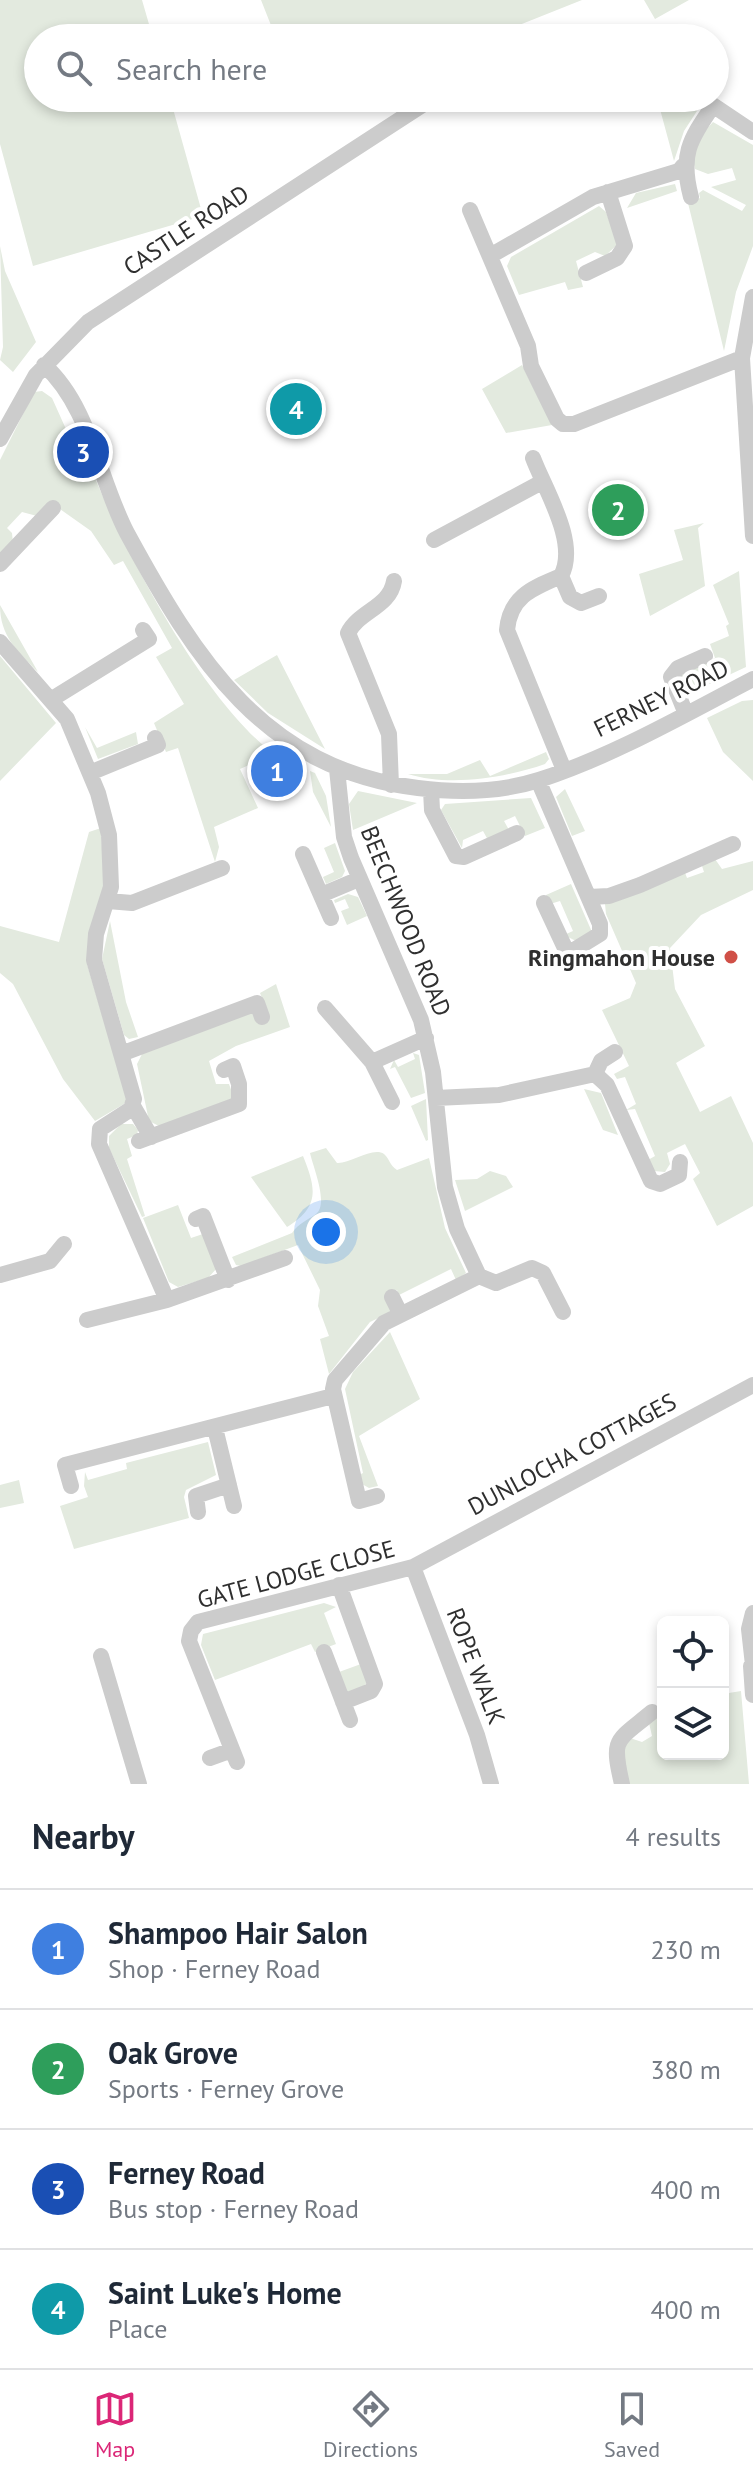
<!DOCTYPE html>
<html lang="en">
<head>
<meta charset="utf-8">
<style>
  body { margin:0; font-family:"PT Sans",sans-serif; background:#f2f2f3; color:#1f2937 }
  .controls { position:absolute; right:24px; bottom:24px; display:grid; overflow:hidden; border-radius:12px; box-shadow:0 4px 12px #0003 }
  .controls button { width:72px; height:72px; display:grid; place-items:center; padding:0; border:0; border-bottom:2px solid #e0e1e3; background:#fff; color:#1f2937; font:40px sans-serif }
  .you { position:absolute; left:326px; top:1232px; width:28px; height:28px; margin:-20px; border:6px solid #fff; border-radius:50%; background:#1a73e8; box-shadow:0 0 0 12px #1a73e833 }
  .badge { display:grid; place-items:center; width:52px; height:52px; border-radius:50%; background:#db2777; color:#fff; font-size:26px; font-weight:700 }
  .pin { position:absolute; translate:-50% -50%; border:4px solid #fff; box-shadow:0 2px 8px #0006 }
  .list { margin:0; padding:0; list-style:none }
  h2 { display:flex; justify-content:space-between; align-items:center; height:104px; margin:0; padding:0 32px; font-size:34px }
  h2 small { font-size:26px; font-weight:400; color:#747a83 }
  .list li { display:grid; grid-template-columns:52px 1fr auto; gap:24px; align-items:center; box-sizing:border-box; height:120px; padding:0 32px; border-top:2px solid #e0e1e3 }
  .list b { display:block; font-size:30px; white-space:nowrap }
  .list p { margin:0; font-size:26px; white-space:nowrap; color:#747a83 }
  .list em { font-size:26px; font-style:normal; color:#747a83 }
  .icon { flex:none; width:44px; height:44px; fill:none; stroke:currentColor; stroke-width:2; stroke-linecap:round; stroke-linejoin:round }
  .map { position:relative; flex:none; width:753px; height:1784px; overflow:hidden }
  .search { position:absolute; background:#fff; box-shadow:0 4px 12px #0003; left:24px; right:24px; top:24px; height:88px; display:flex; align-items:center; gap:20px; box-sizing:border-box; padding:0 28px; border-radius:44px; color:#747a83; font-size:30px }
  .sheet { height:584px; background:#fff }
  nav { display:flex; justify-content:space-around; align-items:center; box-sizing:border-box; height:112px; border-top:2px solid #e0e1e3; background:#fff; font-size:22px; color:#747a83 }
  nav a { display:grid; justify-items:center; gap:4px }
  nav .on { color:#db2777 }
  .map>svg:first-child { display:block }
  .green { fill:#e3eadf }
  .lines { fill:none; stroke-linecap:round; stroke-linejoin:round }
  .minor { stroke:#ccc; stroke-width:16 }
  .poi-dot { fill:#d05047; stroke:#fff; stroke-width:3 }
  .labels { text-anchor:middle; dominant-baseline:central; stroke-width:8; stroke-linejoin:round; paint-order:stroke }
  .street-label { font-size:24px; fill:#2f2f2f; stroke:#fff }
  .poi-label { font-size:24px; font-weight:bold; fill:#2f2f2f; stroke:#fff; text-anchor:end }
</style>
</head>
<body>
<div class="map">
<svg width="753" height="1784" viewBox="0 0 753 1784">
  <rect width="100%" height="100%" fill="#fff"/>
  <path class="green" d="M 0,0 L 142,0 L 153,38 L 38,38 L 38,98 L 170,98 L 203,216 L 33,266 L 0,144 Z
    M 261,0 L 582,0 L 487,38 L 276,38 Z
    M 644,0 L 689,0 L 655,19 Z
    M 657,98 L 684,98 L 697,111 L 684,131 L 674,161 Z
    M 713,122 L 753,145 L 753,246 L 736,292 L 724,351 L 688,203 L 700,198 L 699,193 L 703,190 L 742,211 L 746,205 L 711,187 L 736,180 L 732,168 L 708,174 L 695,169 C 690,152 701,134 713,122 Z
    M 675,184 L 677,191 L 627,208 L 636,193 Z
    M 599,206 L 606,212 L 618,244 L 605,256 L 595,252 L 576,261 L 583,287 L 568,290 L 565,282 L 519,295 L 507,266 L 511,257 Z
    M 0,246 L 5,271 L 36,342 L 13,372 L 0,360 L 3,347 Z
    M 522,365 L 552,425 L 506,433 L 482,389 Z
    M 42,391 L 52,398 L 79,458 L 86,456 C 121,546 201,699 274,754 L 240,769 L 258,808 L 214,827 L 219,847 L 215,862 L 178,748 L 166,752 L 154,723 L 184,704 L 156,657 L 172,648 L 123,561 L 114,565 L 91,531 L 50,502 L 37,516 L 22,512 L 7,528 L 12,533 L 13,543 L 0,554 L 0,460 L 34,392 Z
    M 704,523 L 698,528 L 705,586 L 650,616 L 639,574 L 683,560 L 674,530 Z
    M 739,571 L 746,667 L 684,696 L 679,675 L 715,658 L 710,644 L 729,636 L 726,626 L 729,624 L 713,585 Z
    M 0,605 L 38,672 C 17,651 0,636 0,605 Z
    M 277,655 L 325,749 L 268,713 L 234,680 Z
    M 0,656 L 56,723 L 0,781 Z
    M 753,700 L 753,781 L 723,752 L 707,718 L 742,701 Z
    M 85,727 L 97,748 L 136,732 L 138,744 L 98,759 Z
    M 546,752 L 549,759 L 545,764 C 505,778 449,787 408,774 L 447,774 L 480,760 L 490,776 Z
    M 310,771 L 315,773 L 326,796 L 331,827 L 313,792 Z
    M 565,789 L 585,831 L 572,836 L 556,797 Z
    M 358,791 L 417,803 L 353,830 L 349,804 Z
    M 531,798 L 545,828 L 525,836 L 515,816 L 504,821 L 509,830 L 488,840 L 483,831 L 463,840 L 462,848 L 441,810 L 445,804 Z
    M 101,828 L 104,889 L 87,964 L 127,1099 L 124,1104 L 95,1121 L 63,1079 L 13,984 L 0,973 L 0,926 L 59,942 L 89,832 Z
    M 335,843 L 345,871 L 342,877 L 326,884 L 323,877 L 334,872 L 324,848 Z
    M 715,859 L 722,869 L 753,861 L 753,890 L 701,915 L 670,948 L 675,989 L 705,1046 L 676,1063 L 700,1112 L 731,1096 L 753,1143 L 753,1206 L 717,1226 L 693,1179 L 700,1173 L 685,1144 L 667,1153 L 670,1164 L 665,1172 L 654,1171 L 648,1160 L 655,1156 L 635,1109 L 626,1110 L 636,1104 L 625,1077 L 617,1079 L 614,1074 L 629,1066 L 602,1010 L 630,998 L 636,983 L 606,914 L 605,904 L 684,870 L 687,878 L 704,872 L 701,863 Z
    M 571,884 L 592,932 L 576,941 L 564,935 L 573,931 L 560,901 L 550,904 L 546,895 Z
    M 348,894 L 358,897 L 367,916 L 347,925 L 341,911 L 349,908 L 345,899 L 335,903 L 334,900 Z
    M 110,921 L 126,1002 L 138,1037 L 129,1039 L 124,1035 L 102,959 Z
    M 276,984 L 290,1027 L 236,1046 L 209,1061 L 216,1084 L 229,1084 L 234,1098 L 159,1126 L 149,1121 L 137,1064 L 143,1052 L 247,1010 L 270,1018 L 260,993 Z
    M 413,1053 L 419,1055 L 425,1093 L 411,1098 L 395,1067 L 390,1069 L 394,1060 L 398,1067 L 415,1059 Z
    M 584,1089 L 601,1093 L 618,1135 L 603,1130 Z
    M 426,1099 L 428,1140 L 426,1141 L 411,1106 Z
    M 121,1124 L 133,1124 L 138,1130 L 137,1135 L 127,1139 L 132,1156 L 127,1159 L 145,1216 L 142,1217 L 109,1148 L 109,1136 Z
    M 326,1148 L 337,1163 C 350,1164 373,1146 384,1154 C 390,1159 389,1165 397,1170 L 429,1158 L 445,1228 L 466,1273 L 456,1280 L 451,1269 L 399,1295 L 397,1290 L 386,1296 L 391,1308 L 389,1313 L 370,1322 L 329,1374 L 320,1339 L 329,1336 L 318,1306 L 320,1290 L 298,1245 L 241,1266 L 236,1265 L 232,1257 L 292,1233 C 299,1223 306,1221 316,1214 C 329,1204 313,1167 310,1153 Z
    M 303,1156 C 317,1190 319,1207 287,1227 L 251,1177 Z
    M 490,1171 L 506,1176 L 513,1187 L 465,1211 L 455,1180 L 477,1179 Z
    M 178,1205 L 191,1238 L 203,1234 L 217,1268 L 208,1278 L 178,1287 L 169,1282 L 143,1218 Z
    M 390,1332 L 420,1399 L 359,1436 L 378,1486 L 369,1488 L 362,1484 L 359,1475 L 363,1473 L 345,1389 L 353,1372 Z
    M 208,1442 L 216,1475 L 186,1490 L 184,1497 L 189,1518 L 74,1549 L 60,1506 L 88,1497 L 84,1486 L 85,1472 L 88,1480 L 127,1469 L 126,1463 Z
    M 19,1480 L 24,1503 L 0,1508 L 0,1485 Z
    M 324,1603 L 336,1607 L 324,1613 L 336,1644 L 315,1652 L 311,1644 L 215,1680 L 201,1645 L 203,1634 Z
    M 361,1664 L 367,1682 L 363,1688 L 347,1695 L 339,1672 Z
    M 663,1677 L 663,1754 L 723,1754 L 723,1694 L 741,1691 L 749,1784 L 629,1784 L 622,1746 L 630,1738 L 642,1742 L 652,1736 L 649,1723 L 658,1710 L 659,1680 Z"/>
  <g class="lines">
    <path class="minor" d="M 702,98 L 753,132
      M 691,197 C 680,156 689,140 713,106
      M 470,210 L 528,346 L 531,366 L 557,419 L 563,424 L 574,424 L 742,358
      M 490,256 L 593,197 L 679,171 L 683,166
      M 586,273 L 617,258 L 625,246 L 608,192
      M 753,297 L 742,358 L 753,536
      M 44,365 C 90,406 99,480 127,533 C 195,658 264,770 418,788 C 457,793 501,792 539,780 C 613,756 684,715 753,679
      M 0,439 L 36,375 L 88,322 L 433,98
      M 533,458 C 545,490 579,543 561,576 L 570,597 L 581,603 L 599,596
      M 434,540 L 542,482
      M 0,564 L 53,508
      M 561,576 C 533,588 510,596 507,630 L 564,770
      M 0,642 L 67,719 L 98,793 L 109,835 L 111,887 L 96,934 L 94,960 L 134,1099 L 131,1109 L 100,1129 L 99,1144 L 167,1300
      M 52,699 L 149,639 L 143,630
      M 686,714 L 671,677 L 678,668 L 705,656
      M 337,769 L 344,837 L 351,858 L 421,1020 L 433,1072 L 445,1187 L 457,1229 L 479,1276
      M 92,772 L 158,745 L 155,738
      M 538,780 L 600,924 L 600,934 L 574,950 L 565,948 L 544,903
      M 391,785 L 389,734 L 348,633 C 359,611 390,607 394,581
      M 431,790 L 432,810 L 456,856 L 464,857 L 517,833
      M 303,854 L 331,918
      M 321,895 L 359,879
      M 589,897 L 609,896 L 640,885 L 733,844
      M 108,901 L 132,903 L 222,868
      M 325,1008 L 372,1062
      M 121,1054 L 257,1003 L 262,1017
      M 595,1074 L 601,1061 L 615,1052
      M 436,1098 L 499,1095 L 595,1074 L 607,1085 L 651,1181 L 660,1184 L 679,1175 L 680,1162
      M 392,1102 L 372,1062 L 426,1038
      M 133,1106 L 151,1137
      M 139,1141 L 239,1104 L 239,1084 L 233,1066 L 224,1070
      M 196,1219 L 203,1216 L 228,1280
      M 0,1275 L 50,1261 L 64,1244
      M 392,1297 L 400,1313
      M 87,1320 L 167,1300 L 285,1258
      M 215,1428 L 234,1506
      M 71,1486 L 65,1465 L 333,1396
      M 377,1496 L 359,1501 L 333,1389 L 335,1380 L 384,1323 L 479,1276 L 496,1283 L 532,1268 L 543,1273 L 563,1312
      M 198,1512 L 196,1496 L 229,1485
      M 413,1567 L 477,1735 L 491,1784
      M 339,1585 L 375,1684 L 371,1691 L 343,1702
      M 753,1613 L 749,1629 L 753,1665
      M 324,1652 L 350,1720
      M 101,1656 L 139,1784
      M 751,1666 L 753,1695
      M 210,1758 L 232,1750
      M 237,1762 L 189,1641 L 191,1631 L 198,1622 L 413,1567 L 753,1385
      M 622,1784 C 611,1737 616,1742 652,1712"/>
  </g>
  <circle class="poi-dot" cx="731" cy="957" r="8"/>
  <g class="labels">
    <g class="street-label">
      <text transform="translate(186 230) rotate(-33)">CASTLE ROAD</text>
      <text transform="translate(661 698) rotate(-26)">FERNEY ROAD</text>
      <text transform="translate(406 921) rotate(68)">BEECHWOOD ROAD</text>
      <text transform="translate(572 1454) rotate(-28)">DUNLOCHA COTTAGES</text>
      <text transform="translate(296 1574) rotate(-15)">GATE LODGE CLOSE</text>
      <text transform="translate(476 1666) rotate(69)">ROPE WALK</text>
    </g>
    <g class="poi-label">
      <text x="715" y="957">Ringmahon House</text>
    </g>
  </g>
</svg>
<div class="controls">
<button><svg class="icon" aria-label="locate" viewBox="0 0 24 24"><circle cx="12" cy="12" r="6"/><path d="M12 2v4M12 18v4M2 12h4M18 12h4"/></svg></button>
<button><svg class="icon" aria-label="layers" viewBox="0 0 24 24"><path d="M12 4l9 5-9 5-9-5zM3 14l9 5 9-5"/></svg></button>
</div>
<div class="you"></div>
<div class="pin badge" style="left:277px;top:771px;background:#3f7fe0">1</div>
<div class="pin badge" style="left:618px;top:510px;background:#2e9e5b">2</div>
<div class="pin badge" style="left:83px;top:452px;background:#1a4fb4">3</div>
<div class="pin badge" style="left:296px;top:409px;background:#0f9aa8">4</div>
<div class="search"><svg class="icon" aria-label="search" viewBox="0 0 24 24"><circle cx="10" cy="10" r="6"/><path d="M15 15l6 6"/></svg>Search here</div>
</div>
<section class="sheet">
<h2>Nearby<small>4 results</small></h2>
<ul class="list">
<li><span class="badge" style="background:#3f7fe0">1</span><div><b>Shampoo Hair Salon</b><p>Shop · Ferney Road</p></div><em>230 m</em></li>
<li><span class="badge" style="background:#2e9e5b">2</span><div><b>Oak Grove</b><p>Sports · Ferney Grove</p></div><em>380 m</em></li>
<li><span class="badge" style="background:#1a4fb4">3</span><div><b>Ferney Road</b><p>Bus stop · Ferney Road</p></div><em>400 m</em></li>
<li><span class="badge" style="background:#0f9aa8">4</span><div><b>Saint Luke's Home</b><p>Place</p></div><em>400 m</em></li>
</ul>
</section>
<nav>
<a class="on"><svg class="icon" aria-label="map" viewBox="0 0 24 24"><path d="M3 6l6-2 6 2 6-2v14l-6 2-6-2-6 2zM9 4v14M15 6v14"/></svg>Map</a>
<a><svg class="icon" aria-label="directions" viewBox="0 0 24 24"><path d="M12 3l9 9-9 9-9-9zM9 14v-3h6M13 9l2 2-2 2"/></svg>Directions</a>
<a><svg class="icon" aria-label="saved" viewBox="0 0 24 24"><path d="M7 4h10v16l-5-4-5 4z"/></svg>Saved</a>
</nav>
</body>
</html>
